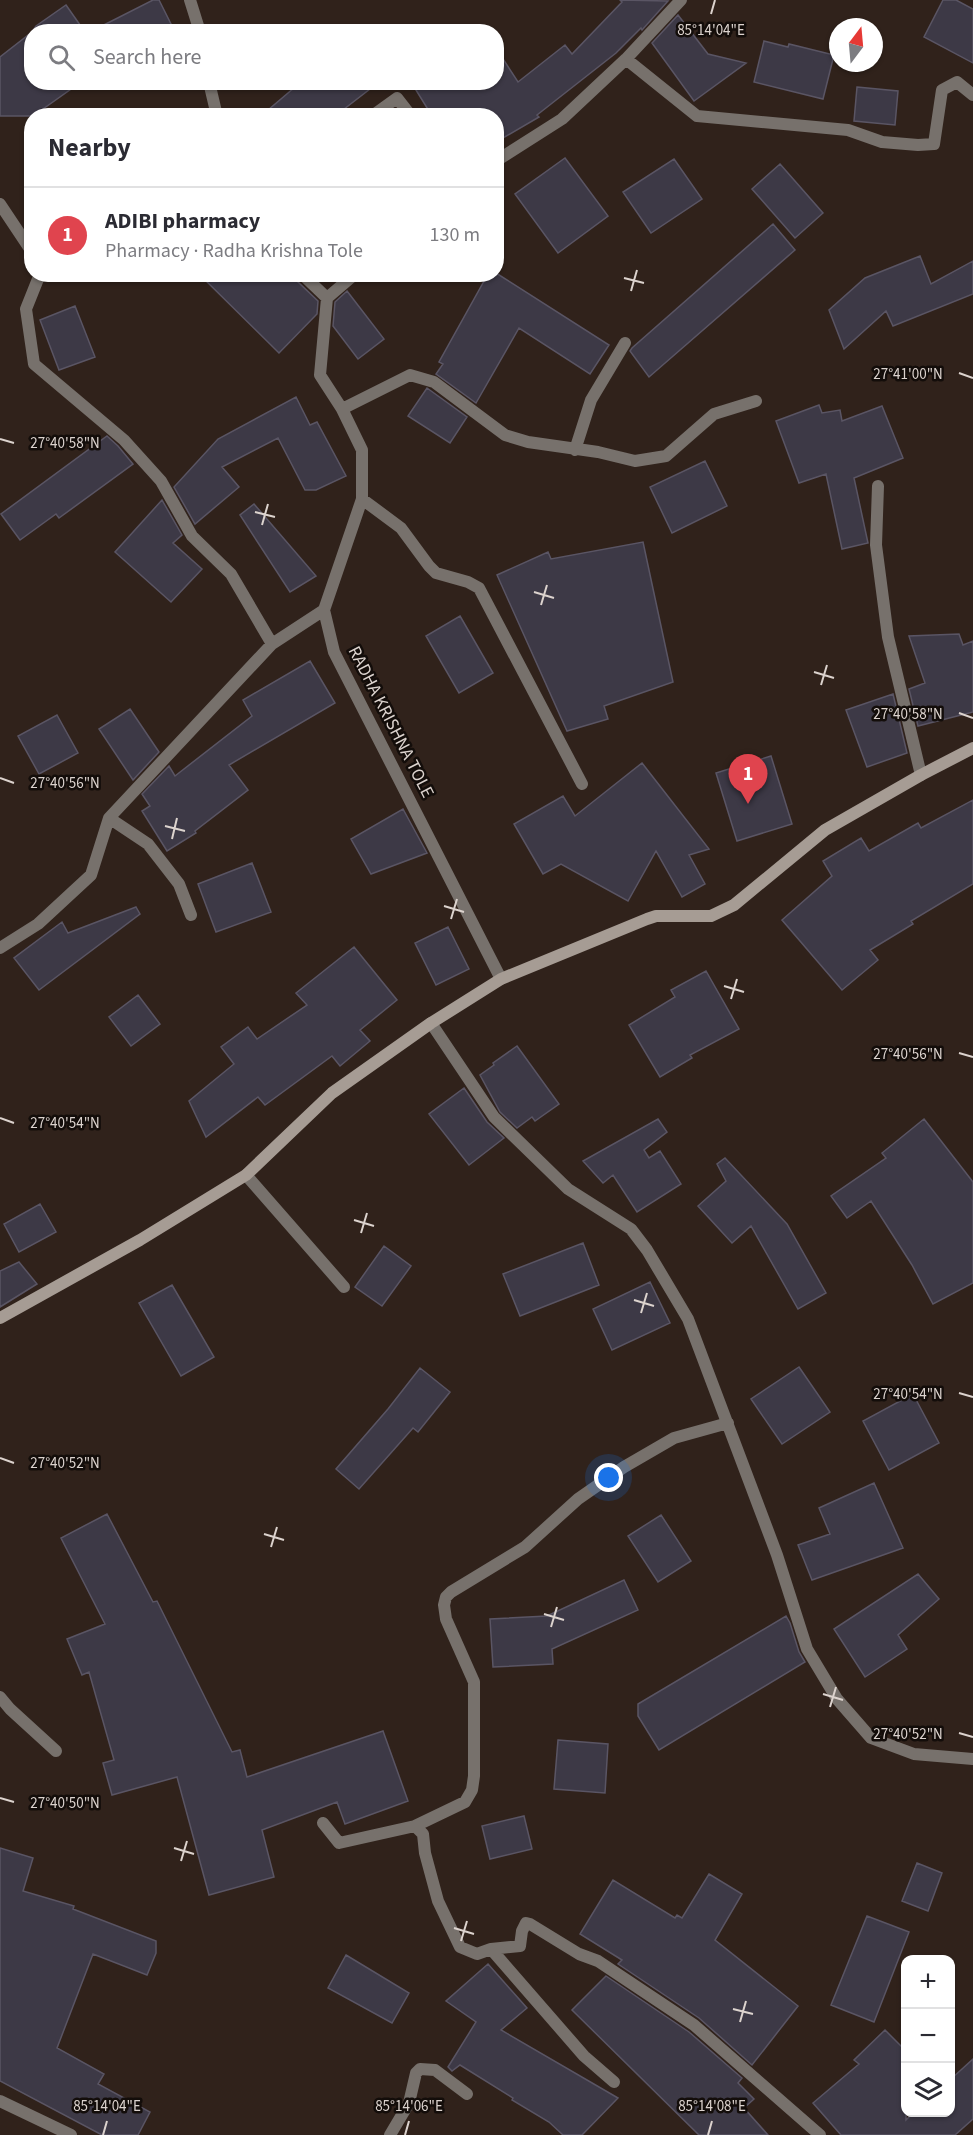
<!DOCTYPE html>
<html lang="en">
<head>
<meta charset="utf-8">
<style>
  body { margin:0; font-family:"Source Sans 3",sans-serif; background:#f7f7f7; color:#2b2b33 }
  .controls { position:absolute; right:18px; bottom:18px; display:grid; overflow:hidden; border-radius:12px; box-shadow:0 2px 4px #0004 }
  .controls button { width:54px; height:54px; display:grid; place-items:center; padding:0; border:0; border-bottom:2px solid #e1e1e2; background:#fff; color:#2b2b33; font:30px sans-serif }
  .compass { position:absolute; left:829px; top:18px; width:54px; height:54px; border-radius:50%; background:#fff; box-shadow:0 2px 4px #0004; rotate:16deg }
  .you { position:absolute; left:609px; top:1478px; width:21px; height:21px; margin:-15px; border:4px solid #fff; border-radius:50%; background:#1a73e8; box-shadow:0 0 0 9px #1a73e833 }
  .badge { display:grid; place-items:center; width:39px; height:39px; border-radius:50%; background:#db2777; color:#fff; font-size:20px; font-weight:700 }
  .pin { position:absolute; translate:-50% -50px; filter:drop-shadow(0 2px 3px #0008) }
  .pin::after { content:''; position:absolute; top:32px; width:21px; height:18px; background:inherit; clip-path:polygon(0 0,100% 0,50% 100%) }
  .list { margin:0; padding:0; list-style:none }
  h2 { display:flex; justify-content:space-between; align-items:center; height:78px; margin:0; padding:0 24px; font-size:26px }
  h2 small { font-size:20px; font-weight:400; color:#7c7c81 }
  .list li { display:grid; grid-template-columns:39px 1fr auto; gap:18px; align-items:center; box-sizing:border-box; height:96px; padding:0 24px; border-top:2px solid #e1e1e2 }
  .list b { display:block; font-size:22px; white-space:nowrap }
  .list p { margin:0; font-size:20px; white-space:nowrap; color:#7c7c81 }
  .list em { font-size:20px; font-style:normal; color:#7c7c81 }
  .icon { flex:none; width:33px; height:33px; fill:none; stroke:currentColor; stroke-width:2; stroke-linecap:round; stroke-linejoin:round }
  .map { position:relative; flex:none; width:973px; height:2135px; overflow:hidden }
  .search { position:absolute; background:#fff; box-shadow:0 2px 4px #0004; left:24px; top:24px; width:480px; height:66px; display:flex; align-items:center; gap:15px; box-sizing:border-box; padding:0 21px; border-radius:24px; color:#7c7c81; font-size:22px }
  .panel { position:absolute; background:#fff; box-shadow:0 2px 4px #0004; left:24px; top:108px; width:480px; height:174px; border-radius:24px }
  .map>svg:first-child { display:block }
  .building { fill:#3d3946; stroke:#5a5564; stroke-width:1.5 }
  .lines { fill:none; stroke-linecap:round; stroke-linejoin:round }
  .street { stroke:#77716c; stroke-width:12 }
  .secondary { stroke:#a69c94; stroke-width:12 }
  .ticks { fill:none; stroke:#dcd3ce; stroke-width:2 }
  .labels { text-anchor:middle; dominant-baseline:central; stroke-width:5; stroke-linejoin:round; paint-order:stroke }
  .street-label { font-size:18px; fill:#dcd3ce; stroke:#130d0a }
  .ticks-label { font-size:15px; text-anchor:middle; fill:#dcd3ce; stroke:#130d0a; stroke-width:5; stroke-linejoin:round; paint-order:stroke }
</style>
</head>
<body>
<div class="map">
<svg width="973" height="2135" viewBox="0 0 973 2135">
  <rect width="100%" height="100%" fill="#30221b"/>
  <path class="building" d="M 153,0 L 159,0 L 175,32 L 90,32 Z
    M 620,0 L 668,1 L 642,30 L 641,28 L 616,53 L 537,115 L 539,117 L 496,142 L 496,116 L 432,116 L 411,82 L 496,82 L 496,48 L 518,82 L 565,45 L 572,54 L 622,2 Z
    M 943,0 L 956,0 L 973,9 L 973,63 L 924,37 Z
    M 66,5 L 85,32 L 32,32 L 36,26 Z
    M 678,15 L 708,54 L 746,63 L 694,101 L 652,43 Z
    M 32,32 L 32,82 L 81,82 L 33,116 L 0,116 L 0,57 Z
    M 764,41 L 788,47 L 789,44 L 834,55 L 823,99 L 754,82 Z
    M 301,82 L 379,82 L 335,116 L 261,116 Z
    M 857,87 L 898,91 L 895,125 L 854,121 Z
    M 565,158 L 608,216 L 558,253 L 515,194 Z
    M 674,159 L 702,199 L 651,233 L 623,192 Z
    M 780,164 L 823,213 L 795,238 L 752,189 Z
    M 773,224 L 795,250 L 649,377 L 630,351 L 632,348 Z
    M 920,256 L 931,284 L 973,261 L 973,294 L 893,326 L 886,311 L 844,349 L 829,310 L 865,278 Z
    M 496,273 L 609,345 L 590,374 L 519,328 L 476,403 L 436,374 L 443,364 L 439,362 L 488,274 Z
    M 199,274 L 294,274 L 296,280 L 318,301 L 317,314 L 279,353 Z
    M 347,291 L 384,339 L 358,359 L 333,326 L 335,302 Z
    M 75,306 L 95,357 L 59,370 L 40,320 Z
    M 427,388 L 467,417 L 450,443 L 408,416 Z
    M 296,397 L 310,425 L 317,422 L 346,476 L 316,490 L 305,490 L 278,438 L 222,467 L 239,487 L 195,524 L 174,487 L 218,439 Z
    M 819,405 L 822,413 L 840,410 L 842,421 L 882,406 L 903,458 L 854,478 L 868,543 L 842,549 L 826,474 L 799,483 L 776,421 Z
    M 107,436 L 118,446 L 133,464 L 59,518 L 56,514 L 20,540 L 1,514 Z
    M 705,461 L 727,506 L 672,533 L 650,487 Z
    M 162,500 L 182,535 L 173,543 L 202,569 L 171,602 L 115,552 Z
    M 254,504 L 316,576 L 290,592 L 240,515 Z
    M 643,542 L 673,682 L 604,706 L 608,719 L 567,731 L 497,575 L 548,552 L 551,559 Z
    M 460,616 L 493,673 L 459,693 L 426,636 Z
    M 959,634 L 963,645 L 973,641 L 973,712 L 918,726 L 909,689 L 925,683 L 909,636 Z
    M 310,661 L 335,703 L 229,765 L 248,790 L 195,831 L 196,833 L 167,851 L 142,811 L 150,806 L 142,794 L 169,766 L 175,776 L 252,716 L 243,700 Z
    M 893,694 L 907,753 L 867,767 L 846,710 Z
    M 130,709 L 159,752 L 133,780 L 99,729 Z
    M 57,715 L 78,753 L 39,774 L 18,736 Z
    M 771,756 L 792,824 L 737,841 L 716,773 Z
    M 642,763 L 709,849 L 689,855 L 705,884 L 682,897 L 656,851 L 628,901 L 561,864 L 543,874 L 514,824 L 563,796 L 575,816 Z
    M 973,800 L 973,884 L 911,921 L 913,924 L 870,950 L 878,960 L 842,990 L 782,920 L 832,876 L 823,861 L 861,838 L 869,851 L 918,823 L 921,828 Z
    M 403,809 L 427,853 L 371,874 L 351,839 Z
    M 252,863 L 271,912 L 216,932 L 198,884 Z
    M 136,907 L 140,914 L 39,990 L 14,958 L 62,922 L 68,933 Z
    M 448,927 L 469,969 L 436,985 L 415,943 Z
    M 354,947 L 397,1000 L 360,1030 L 370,1041 L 340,1066 L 332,1056 L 265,1105 L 258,1097 L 206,1137 L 189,1101 L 234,1064 L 221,1047 L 248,1027 L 257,1039 L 307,1005 L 296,993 Z
    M 706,971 L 739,1029 L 690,1055 L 692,1058 L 660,1077 L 629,1025 L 675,997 L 671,990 Z
    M 138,995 L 160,1024 L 131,1046 L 109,1017 Z
    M 517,1046 L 559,1104 L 535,1121 L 532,1117 L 517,1128 L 500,1112 L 480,1075 L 494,1065 L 493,1063 Z
    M 464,1088 L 487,1122 L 504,1138 L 469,1165 L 429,1114 Z
    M 658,1119 L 667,1132 L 644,1150 L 649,1158 L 660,1151 L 681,1184 L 637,1212 L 613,1175 L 603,1183 L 583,1161 Z
    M 924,1119 L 973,1182 L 973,1283 L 933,1304 L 912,1265 L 871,1201 L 847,1218 L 831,1196 L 886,1158 L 882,1153 Z
    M 725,1158 L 787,1224 L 826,1293 L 798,1309 L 751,1226 L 732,1243 L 698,1206 L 726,1181 L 717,1164 Z
    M 40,1204 L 56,1232 L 19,1252 L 4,1224 Z
    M 583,1243 L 599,1285 L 520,1316 L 503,1274 Z
    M 384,1246 L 411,1266 L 382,1306 L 355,1287 Z
    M 19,1262 L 37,1284 L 0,1307 L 0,1271 Z
    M 650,1282 L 670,1323 L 612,1350 L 593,1309 Z
    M 172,1285 L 214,1357 L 181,1376 L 139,1303 Z
    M 799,1367 L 830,1412 L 782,1444 L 751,1399 Z
    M 420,1368 L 450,1392 L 418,1432 L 413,1428 L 359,1489 L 336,1469 L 388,1409 Z
    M 913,1394 L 939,1443 L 889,1470 L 863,1421 Z
    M 874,1483 L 903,1548 L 812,1580 L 798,1545 L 830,1534 L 819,1508 Z
    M 107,1514 L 153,1602 L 157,1601 L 232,1752 L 240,1750 L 247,1777 L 383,1731 L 408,1801 L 345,1824 L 337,1802 L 262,1830 L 274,1877 L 209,1895 L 177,1777 L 112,1795 L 103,1763 L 114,1760 L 89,1672 L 82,1675 L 67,1639 L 105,1624 L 61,1538 Z
    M 661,1515 L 691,1561 L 658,1582 L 628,1536 Z
    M 918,1574 L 939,1599 L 898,1635 L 907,1649 L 865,1677 L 834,1629 Z
    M 624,1580 L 638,1610 L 552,1649 L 553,1664 L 493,1667 L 490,1619 L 547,1616 Z
    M 786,1616 L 790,1623 L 799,1652 L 805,1662 L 659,1750 L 638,1716 L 638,1704 Z
    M 558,1740 L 608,1744 L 605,1793 L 554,1789 Z
    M 524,1816 L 532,1849 L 490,1859 L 482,1826 Z
    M 0,1848 L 33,1858 L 23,1891 L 74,1906 L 73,1909 L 156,1941 L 156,1953 L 147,1975 L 93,1954 L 57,2048 L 104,2074 L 98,2084 L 150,2112 L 138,2135 L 102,2135 L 0,2081 Z
    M 917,1863 L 942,1873 L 928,1911 L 902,1901 Z
    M 709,1874 L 742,1894 L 715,1940 L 798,2006 L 752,2065 L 699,2018 L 618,1964 L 622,1960 L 580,1934 L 613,1880 L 675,1918 L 677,1915 L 682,1918 Z
    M 867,1916 L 909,1932 L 874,2022 L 831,2005 Z
    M 346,1955 L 409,1993 L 392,2023 L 328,1988 Z
    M 488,1964 L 527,2008 L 501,2030 L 618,2098 L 582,2135 L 563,2135 L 549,2122 L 512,2100 L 513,2098 L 460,2065 L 452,2071 L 448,2067 L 476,2022 L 446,2001 Z
    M 606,1976 L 689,2032 L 742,2078 L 738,2083 L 754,2099 L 744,2108 L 768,2135 L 699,2135 L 572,2010 Z
    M 885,2030 L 906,2051 L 906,2120 L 914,2112 L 951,2112 L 951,2079 L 973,2059 L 973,2119 L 955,2135 L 841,2135 L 813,2103 L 859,2064 L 854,2060 Z"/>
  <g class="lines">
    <path class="street" d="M 190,0 L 200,32
      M 626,59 L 697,116 L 848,130 L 882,142 L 918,145 L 934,144 L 942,90 L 957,82 L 973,95
      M 209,82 L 217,116
      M 372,116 L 397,98 L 411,116
      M 496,161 L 562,119 L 626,59 L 681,0
      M 0,204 L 32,252
      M 40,274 L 26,309 L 34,364 L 124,440 L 161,481 L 192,536 L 231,574 L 272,644
      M 302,274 L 327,298 L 320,375 L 342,409 L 362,450 L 362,499 L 324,610 L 334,652 L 501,979
      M 327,298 L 355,274
      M 342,409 L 410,375 L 434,382 L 505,435 L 528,442 L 598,452 L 635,461 L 666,456 L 714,414 L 756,401
      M 575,450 L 591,400 L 625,343
      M 878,486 L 876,545 L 888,637 L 921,775
      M 362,499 L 401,528 L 429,566 L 436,573 L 468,582 L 479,588 L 582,784
      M 109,818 L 148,844 L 179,884 L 191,915
      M 0,948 L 38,924 L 91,875 L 109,818 L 272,644 L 324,610
      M 431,1023 L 494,1117 L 568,1189 L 631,1229 L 647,1250 L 688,1319 L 777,1555 L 807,1649 L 837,1699 L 871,1738 L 914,1754 L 973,1759
      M 246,1175 L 344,1287
      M 728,1423 L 674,1438 L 624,1467 L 578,1499 L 525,1547 L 451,1592 L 446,1597 L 444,1605 L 446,1619 L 474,1682 L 474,1776 L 472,1790 L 465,1802 L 415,1826 L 423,1834 L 425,1853 L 438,1901 L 460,1947 L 477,1954 L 491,1949 L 520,1946 L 522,1931 L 526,1923 L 530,1924 L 579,1954 L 598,1961 L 694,2025 L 820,2135
      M 0,1697 L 10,1709 L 56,1751
      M 323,1823 L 339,1843 L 415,1826
      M 491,1949 L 584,2056 L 614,2082
      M 0,2101 L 71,2135
      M 390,2135 L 409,2103 L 416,2073 L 420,2069 L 435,2070 L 467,2094"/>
    <path class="secondary" d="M 0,1318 L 140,1240 L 246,1175 L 332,1093 L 431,1023 L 501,979 L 647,919 L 656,916 L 711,916 L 734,905 L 825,830 L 921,775 L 973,748"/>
  </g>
  <path class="ticks" d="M 711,14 L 715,0M 624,278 L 644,283M 631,291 L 637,270M 959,373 L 973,378M 0,439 L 14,443M 255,512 L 275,517M 262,525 L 268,504M 534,592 L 554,598M 541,605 L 547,585M 814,672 L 834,678M 821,685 L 827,665M 959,713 L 973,718M 0,778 L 14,783M 165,826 L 185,831M 172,839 L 177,818M 444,906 L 464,912M 451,919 L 457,899M 724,986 L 744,992M 731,999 L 737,979M 959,1053 L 973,1057M 0,1118 L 14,1123M 354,1220 L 374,1226M 361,1233 L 367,1213M 634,1300 L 654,1306M 641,1313 L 647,1293M 959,1393 L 973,1397M 0,1458 L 14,1463M 264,1534 L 284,1540M 271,1547 L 277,1527M 544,1614 L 564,1620M 551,1627 L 557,1607M 823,1694 L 843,1700M 830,1707 L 836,1687M 959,1733 L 973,1737M 0,1798 L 14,1802M 174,1848 L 194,1854M 181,1861 L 187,1841M 454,1928 L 474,1934M 461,1941 L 467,1921M 733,2009 L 753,2014M 740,2022 L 746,2001M 103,2135 L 107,2121M 405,2135 L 409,2121M 708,2135 L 712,2121"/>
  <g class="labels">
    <g class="street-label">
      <text transform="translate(391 722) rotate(63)">RADHA KRISHNA TOLE</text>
    </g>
  </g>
  <g class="ticks-label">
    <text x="711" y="35">85°14'04"E</text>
    <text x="908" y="379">27°41'00"N</text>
    <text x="65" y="448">27°40'58"N</text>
    <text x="908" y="719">27°40'58"N</text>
    <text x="65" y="788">27°40'56"N</text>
    <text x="908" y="1059">27°40'56"N</text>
    <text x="65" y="1128">27°40'54"N</text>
    <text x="908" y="1399">27°40'54"N</text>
    <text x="65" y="1468">27°40'52"N</text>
    <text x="908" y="1739">27°40'52"N</text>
    <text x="65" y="1808">27°40'50"N</text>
    <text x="107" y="2111">85°14'04"E</text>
    <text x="409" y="2111">85°14'06"E</text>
    <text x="712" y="2111">85°14'08"E</text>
  </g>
</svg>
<div class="controls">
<button>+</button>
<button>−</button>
<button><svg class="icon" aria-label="layers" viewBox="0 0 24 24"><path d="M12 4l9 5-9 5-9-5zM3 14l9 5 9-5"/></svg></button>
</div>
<svg class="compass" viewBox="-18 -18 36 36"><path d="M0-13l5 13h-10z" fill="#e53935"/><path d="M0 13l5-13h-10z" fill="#7c7c81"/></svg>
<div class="you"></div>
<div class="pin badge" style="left:748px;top:804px;background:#e0444e">1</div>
<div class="search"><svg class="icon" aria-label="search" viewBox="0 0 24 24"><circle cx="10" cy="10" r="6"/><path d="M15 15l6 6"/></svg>Search here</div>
<section class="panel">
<h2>Nearby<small></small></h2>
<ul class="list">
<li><span class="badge" style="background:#e0444e">1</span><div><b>ADIBI pharmacy</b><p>Pharmacy · Radha Krishna Tole</p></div><em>130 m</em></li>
</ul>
</section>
</div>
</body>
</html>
